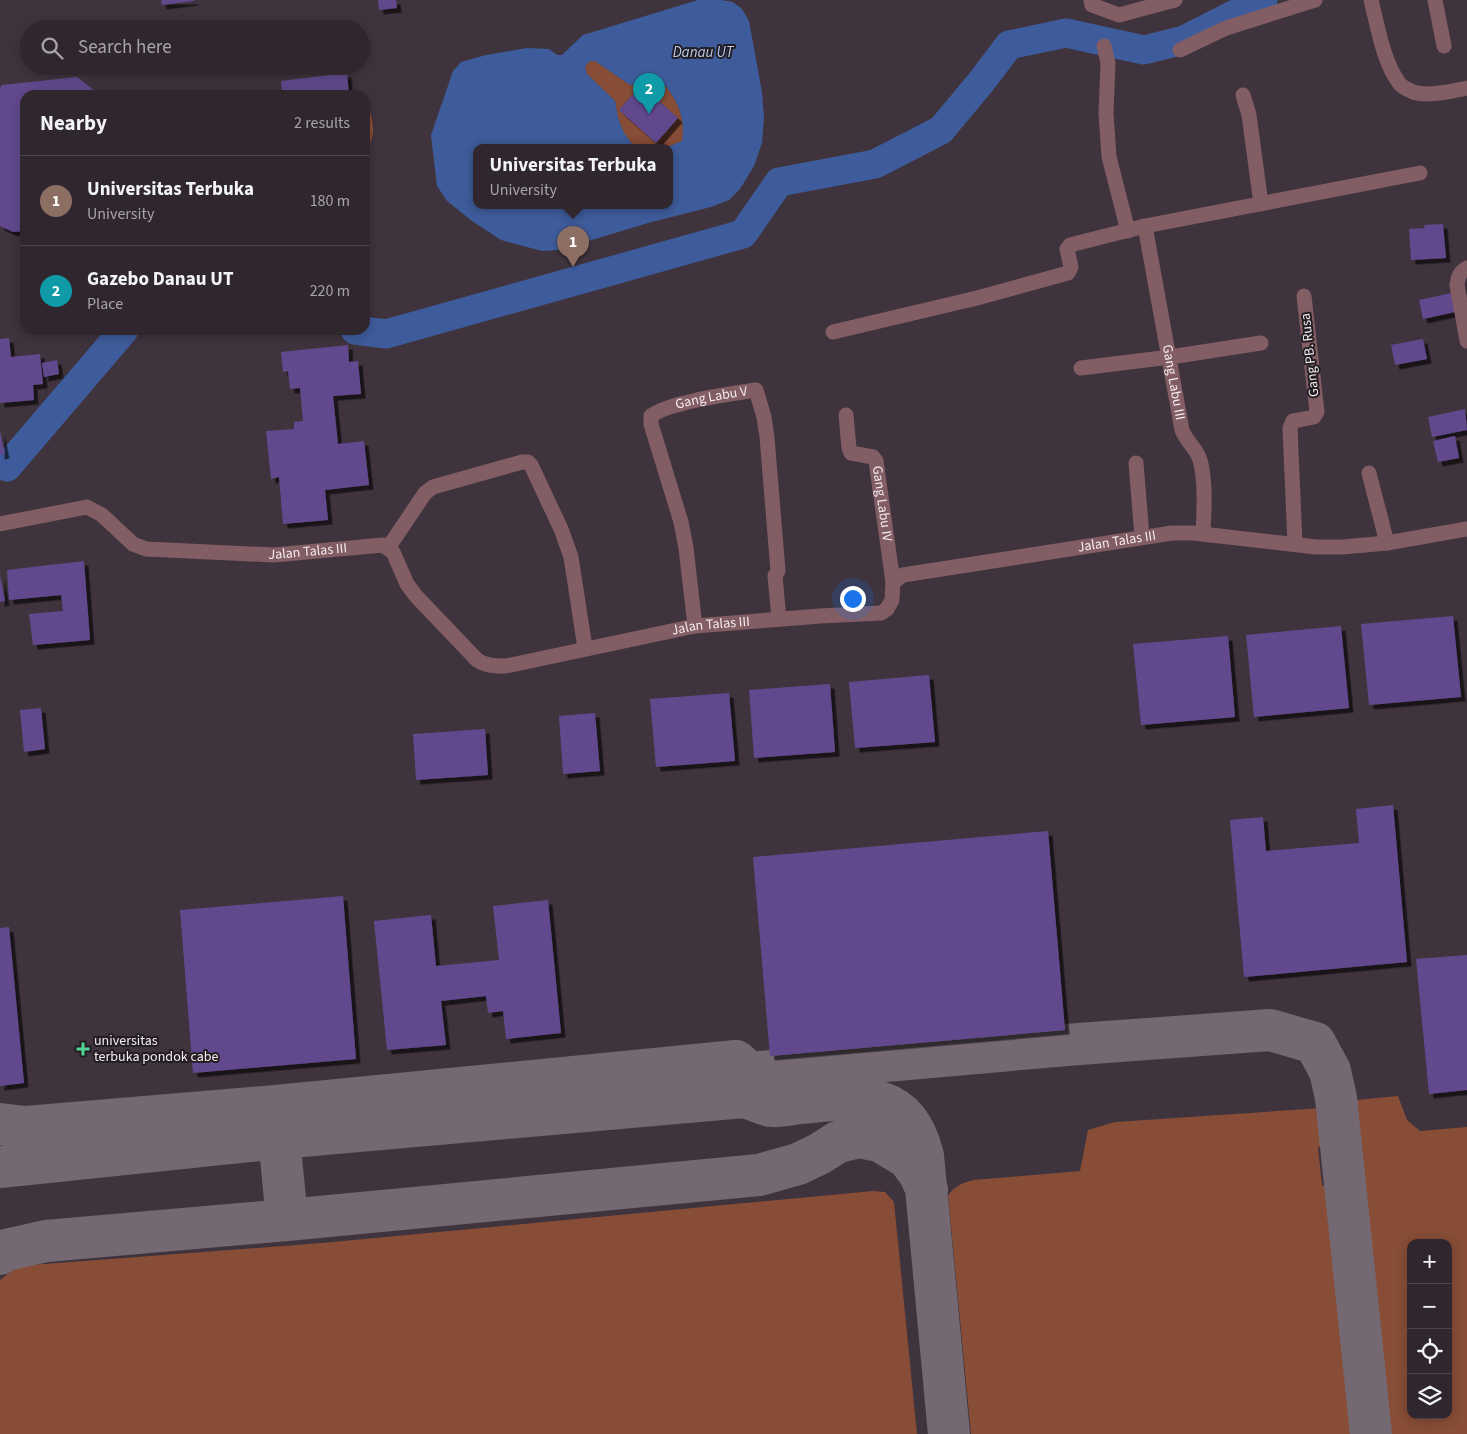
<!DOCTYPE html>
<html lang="en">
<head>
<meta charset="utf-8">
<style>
  body { margin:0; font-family:"Source Sans 3",sans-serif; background:#372e36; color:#f1f3f6 }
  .controls { position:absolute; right:15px; bottom:15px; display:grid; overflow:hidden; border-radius:10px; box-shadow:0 2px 12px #0003 }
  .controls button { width:45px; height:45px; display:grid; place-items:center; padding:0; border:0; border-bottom:1px solid #4a434a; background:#2f262e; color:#f1f3f6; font:25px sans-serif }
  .you { position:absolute; left:852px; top:598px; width:18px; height:18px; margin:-12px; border:4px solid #fff; border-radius:50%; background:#1a73e8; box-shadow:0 0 0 8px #1a73e833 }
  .badge { display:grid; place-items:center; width:32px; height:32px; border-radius:50%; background:#52d397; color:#fff; font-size:16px; font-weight:700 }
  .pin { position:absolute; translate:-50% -41px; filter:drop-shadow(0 1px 2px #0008) }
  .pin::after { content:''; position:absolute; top:26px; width:18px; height:15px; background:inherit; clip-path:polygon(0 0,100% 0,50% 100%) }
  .popup { position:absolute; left:473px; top:144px; width:200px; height:65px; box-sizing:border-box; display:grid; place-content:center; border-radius:10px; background:#2f262e; filter:drop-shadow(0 1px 4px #0005); font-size:16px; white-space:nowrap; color:#a7a5aa }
  .popup b { font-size:19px; color:#f1f3f6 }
  .popup::after { content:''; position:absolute; left:50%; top:100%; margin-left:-10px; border:10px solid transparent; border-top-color:#2f262e }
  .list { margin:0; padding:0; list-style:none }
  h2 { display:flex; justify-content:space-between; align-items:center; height:65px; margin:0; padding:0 20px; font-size:21px }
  h2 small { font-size:16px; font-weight:400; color:#a7a5aa }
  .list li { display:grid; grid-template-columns:32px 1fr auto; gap:15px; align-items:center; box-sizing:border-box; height:90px; padding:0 20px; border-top:1px solid #4a434a }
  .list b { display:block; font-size:19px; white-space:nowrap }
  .list p { margin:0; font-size:16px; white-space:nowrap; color:#a7a5aa }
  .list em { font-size:16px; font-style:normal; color:#a7a5aa }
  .icon { flex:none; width:28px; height:28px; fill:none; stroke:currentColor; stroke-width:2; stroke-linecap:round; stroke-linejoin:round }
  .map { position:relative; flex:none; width:1467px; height:1434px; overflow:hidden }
  .search { position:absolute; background:#2f262e; box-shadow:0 2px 12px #0003; left:20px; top:20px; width:350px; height:55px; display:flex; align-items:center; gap:12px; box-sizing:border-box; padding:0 18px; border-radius:28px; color:#a7a5aa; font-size:19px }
  .panel { position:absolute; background:#2f262e; box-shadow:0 2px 12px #0003; left:20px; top:90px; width:350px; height:245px; border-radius:15px }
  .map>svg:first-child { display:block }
  .green { fill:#874d36; fill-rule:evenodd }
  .water { fill:#3e5c9b; fill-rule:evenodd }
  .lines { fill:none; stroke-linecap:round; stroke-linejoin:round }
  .stream { stroke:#3e5c9b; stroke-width:5 }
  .river { stroke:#3e5c9b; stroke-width:29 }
  .taxiway { stroke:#746972; stroke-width:42 }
  .building { fill:#624a8d; filter:url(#shadow) }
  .minor { stroke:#825d64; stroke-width:15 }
  .poi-dot { fill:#52d397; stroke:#221d21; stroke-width:2 }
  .labels { text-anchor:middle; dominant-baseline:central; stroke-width:4; stroke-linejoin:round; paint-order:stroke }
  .street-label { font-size:14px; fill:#f4ecf2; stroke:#221d21 }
  .poi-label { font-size:14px; fill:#f4ecf2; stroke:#221d21; text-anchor:start }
  .water-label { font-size:15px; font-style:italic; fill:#b9ccf0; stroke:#221d21 }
</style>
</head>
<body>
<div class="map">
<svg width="1467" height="1434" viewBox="0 0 1467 1434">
  <defs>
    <filter id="shadow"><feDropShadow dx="4.5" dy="4.5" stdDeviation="0" flood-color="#0009"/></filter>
  </defs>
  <rect width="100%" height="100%" fill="#3f333d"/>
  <path class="green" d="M 590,61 L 595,61 L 630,85 L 651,82 L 665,85 C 678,102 686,119 682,141 L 670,146 L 635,148 L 624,133 L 618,118 L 615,101 L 587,74 L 585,66 ZM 641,85 L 678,118 L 656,143 L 619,110 Z
    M 365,97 C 371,115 380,134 365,149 Z
    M 1398,1096 L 1407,1120 L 1420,1131 L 1467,1127 L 1467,1434 L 1381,1434 L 1356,1100 ZM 1411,1243 L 1448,1243 L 1448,1415 L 1411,1415 Z
    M 1322,1108 L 1328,1141 L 1318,1148 L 1322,1185 L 1331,1186 L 1355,1434 L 971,1434 L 948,1195 C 957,1185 961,1183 974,1180 L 1080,1171 L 1088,1130 L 1115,1122 Z
    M 873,1191 L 885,1192 L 894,1202 L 917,1434 L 0,1434 L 0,1280 L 18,1266 L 322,1243 Z"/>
  <path class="water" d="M 698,0 L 721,0 L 733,2 L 742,9 L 749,21 L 762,92 L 764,118 L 762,143 L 754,166 L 740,189 L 729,200 L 711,207 L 648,223 L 559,250 L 542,251 L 501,240 L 472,221 L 447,201 L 437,186 L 431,135 L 453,71 L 461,62 L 486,55 L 527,48 L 549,49 L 557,55 L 562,55 L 583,35 ZM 590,61 L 595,61 L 630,85 L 651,82 L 665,85 C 678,102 686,119 682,141 L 670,146 L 648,148 L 669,148 L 669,206 L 477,206 L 477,148 L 635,148 L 624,133 L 618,118 L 615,101 L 587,74 L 585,66 Z"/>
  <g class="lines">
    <path class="stream" d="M 0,472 L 7,467"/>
    <path class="river" d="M 355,330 L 386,334 L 743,234 L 779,182 L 875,164 L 941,130 L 981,82 L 1009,45 L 1066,33 L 1144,50 L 1184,40 L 1263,0
      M 7,467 L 124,330"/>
    <path class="taxiway" d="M 0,1124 L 26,1127 L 276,1106
      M 0,1167 L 279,1138 L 744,1097 C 752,1099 761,1104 770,1106 C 779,1107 791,1104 800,1103 C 857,1098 906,1086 923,1156 L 949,1434
      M 287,1220 L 276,1106 L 736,1061 L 749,1073 L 1079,1044 L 1270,1030 L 1315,1043 L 1330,1071 L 1336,1098 L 1371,1434
      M 0,1254 L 6,1250 L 46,1241 L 287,1220 L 759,1175 L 798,1164 L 819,1154 L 838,1142 L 859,1137 L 880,1141 L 908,1158 L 919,1173 L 927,1190"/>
  </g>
  <path class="building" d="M 161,0 L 194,0 L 194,1 L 162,5 Z
    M 378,0 L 396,0 L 397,8 L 379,10 Z
    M 347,73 L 349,95 L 272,95 L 272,93 L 282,92 L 281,81 Z
    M 77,77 L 100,95 L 25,95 L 25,231 L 13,232 L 0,226 L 0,88 L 2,85 Z
    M 641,85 L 678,118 L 656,143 L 619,110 Z
    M 1443,224 L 1446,258 L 1411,260 L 1409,229 L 1425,228 L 1424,225 Z
    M 1456,292 L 1460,311 L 1423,319 L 1419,300 Z
    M 9,338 L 11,357 L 40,354 L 43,384 L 33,385 L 34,400 L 0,403 L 0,339 Z
    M 1423,339 L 1427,359 L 1395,365 L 1391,345 Z
    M 348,345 L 349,362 L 358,361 L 361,394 L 333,396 L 338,444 L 364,441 L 369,485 L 325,490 L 328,520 L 283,524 L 279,477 L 271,479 L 266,431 L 294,429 L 294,422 L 303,421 L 300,388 L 290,389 L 288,371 L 283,372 L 281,352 Z
    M 57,360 L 59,374 L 44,377 L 42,363 Z
    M 1465,409 L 1467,430 L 1432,437 L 1428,417 Z
    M 0,431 L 5,454 L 0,455 Z
    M 1455,436 L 1459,458 L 1438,462 L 1433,441 Z
    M 84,561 L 90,640 L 33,645 L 29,614 L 63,611 L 61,595 L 9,600 L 7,570 Z
    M 0,575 L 5,601 L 0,602 Z
    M 1453,616 L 1461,697 L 1369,705 L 1361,624 Z
    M 1341,626 L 1349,708 L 1254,717 L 1246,635 Z
    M 1228,636 L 1235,717 L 1141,725 L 1133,644 Z
    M 929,675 L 935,742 L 855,748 L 849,682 Z
    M 830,684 L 835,752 L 754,758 L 749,690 Z
    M 729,693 L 735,761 L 656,767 L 650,699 Z
    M 41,708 L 45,749 L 24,752 L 20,710 Z
    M 595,713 L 600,771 L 563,774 L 559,716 Z
    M 485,729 L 488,775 L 416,780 L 413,734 Z
    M 1393,805 L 1407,962 L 1244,977 L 1230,820 L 1263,817 L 1266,851 L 1359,843 L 1356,809 Z
    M 1048,831 L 1065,1030 L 770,1056 L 753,857 Z
    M 343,896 L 356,1059 L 193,1073 L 180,910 Z
    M 548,900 L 561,1033 L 506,1039 L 503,1011 L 488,1013 L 486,996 L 441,1001 L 446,1045 L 387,1050 L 374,921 L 431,915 L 436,966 L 499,960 L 493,906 Z
    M 9,927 L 24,1083 L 0,1086 L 0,928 Z
    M 1467,955 L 1467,1090 L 1429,1094 L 1416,959 Z"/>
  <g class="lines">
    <g class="minor">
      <path d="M 1091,0 L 1092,5 L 1119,15 L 1175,0"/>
      <path d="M 1371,0 C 1377,24 1384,65 1400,84 C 1402,87 1409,90 1413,92 C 1429,97 1451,91 1467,88"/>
      <path d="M 1435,0 L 1444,46"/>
      <path d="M 1104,46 L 1108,63 L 1106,113 L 1109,157 L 1128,231"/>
      <path d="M 1180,50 L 1226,28 L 1315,0"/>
      <path d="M 1243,95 L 1249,115 L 1261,204"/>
      <path id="s1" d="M 1145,226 L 1182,430 C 1186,441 1197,449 1200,460 C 1206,481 1204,512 1203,534"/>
      <path d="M 1467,268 C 1460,272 1458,276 1457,285 L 1467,341"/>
      <path d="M 833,332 L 977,298 L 1068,273 L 1071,267 L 1067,249 L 1070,245 L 1145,226 L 1420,173"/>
      <path d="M 1081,368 L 1170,357 L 1261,343"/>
      <path id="s2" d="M 846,415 L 849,448 L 851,453 L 873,457 L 876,461 L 893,582"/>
      <path d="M 1136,463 L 1142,537"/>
      <path d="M 1369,473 L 1387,543"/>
      <path id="s3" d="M 0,524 L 87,507 L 102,515 L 133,544 L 146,549 L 274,555 L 383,545 L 393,552 L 407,584 L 416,596 L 477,660 C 486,666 495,666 506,666 L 695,626 L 820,616 L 881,613 L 887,609 L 892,600 L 893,582 L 903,575 L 1172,533 L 1193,533 L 1316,547 L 1343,547 L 1387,543 L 1467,529"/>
      <path d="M 1295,544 L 1290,428 L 1293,421 L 1314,417 L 1317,412 L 1304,296"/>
      <path d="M 388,548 L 425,493 L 433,487 L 522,462 L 528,462 L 531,465 L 561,529 L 571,557 L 585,648"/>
      <path id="s4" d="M 695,626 L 686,548 L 681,522 L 651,424 L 651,416 C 669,402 731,394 756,390 L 764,417 L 767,437 L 778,571 L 775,576 L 779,619"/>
    </g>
  </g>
  <path class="poi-dot" d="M80.5 1041.5h5v5h5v5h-5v5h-5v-5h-5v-5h5z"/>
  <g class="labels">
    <g class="street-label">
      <text transform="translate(1310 355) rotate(-96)">Gang PB. Rusa</text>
      <text stroke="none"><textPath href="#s1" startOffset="159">Gang Labu III</textPath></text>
      <text stroke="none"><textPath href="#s4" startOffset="279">Gang Labu V</textPath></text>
      <text stroke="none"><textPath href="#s2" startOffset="109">Gang Labu IV</textPath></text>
      <text stroke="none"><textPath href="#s3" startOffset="1224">Jalan Talas III</textPath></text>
      <text stroke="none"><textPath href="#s3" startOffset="324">Jalan Talas III</textPath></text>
      <text stroke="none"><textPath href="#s3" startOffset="789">Jalan Talas III</textPath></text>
    </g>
    <g class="poi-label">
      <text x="94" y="1041">universitas<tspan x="94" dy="16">terbuka pondok cabe</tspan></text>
    </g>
    <g class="water-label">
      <text x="703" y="52">Danau UT</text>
    </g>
  </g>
</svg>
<div class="controls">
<button>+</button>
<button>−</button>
<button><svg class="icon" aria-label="locate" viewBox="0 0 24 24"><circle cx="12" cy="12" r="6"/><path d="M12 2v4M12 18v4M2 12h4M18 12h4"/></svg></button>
<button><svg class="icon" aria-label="layers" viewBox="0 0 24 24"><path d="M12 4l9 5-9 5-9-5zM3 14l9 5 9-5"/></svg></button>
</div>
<div class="you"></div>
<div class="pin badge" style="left:573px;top:267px;background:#8d6e63">1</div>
<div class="popup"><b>Universitas Terbuka</b>University</div>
<div class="pin badge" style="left:649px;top:114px;background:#0f9aa8">2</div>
<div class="search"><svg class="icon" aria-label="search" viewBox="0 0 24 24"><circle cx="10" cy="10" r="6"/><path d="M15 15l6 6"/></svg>Search here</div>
<section class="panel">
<h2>Nearby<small>2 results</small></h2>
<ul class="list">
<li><span class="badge" style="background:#8d6e63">1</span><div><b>Universitas Terbuka</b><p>University</p></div><em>180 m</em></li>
<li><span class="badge" style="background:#0f9aa8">2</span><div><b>Gazebo Danau UT</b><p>Place</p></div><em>220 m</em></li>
</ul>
</section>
</div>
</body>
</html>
